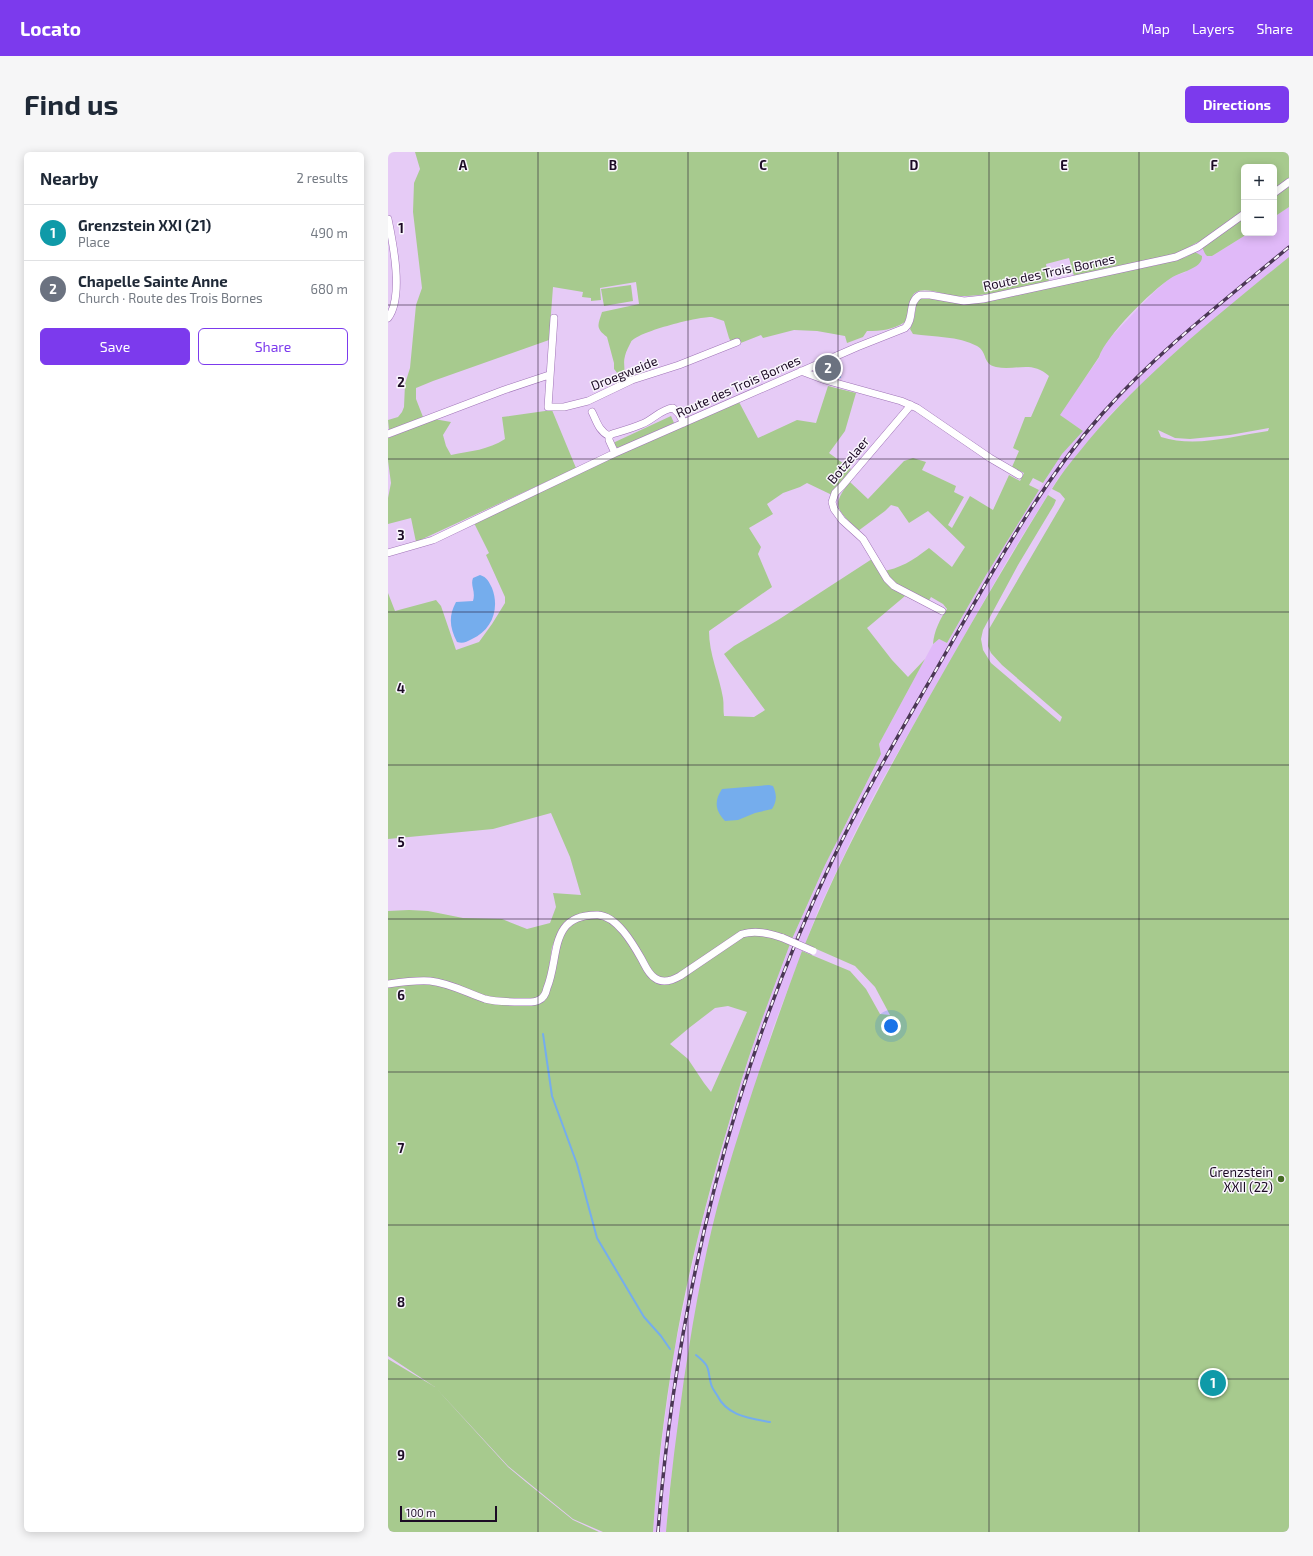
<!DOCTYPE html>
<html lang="en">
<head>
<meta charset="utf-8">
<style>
  body { margin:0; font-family:"Exo 2",sans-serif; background:#f6f6f7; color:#1f2937 }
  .controls { position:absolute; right:12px; top:12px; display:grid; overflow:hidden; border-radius:6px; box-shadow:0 2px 10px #0003 }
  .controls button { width:36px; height:36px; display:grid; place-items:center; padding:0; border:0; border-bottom:1px solid #e0e1e3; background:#fff; color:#1f2937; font:20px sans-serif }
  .scale { position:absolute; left:12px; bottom:10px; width:97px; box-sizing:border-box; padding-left:4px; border:2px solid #1c0b25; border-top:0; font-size:11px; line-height:14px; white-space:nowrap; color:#1c0b25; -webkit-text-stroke:3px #faf6fd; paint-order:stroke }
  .you { position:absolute; left:503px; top:874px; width:14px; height:14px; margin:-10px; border:3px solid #fff; border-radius:50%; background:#1a73e8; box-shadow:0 0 0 6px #1a73e833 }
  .badge { display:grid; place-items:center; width:26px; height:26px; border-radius:50%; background:#7c3aed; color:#fff; font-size:13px; font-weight:700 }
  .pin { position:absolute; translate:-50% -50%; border:2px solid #fff; box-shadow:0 1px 4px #0006 }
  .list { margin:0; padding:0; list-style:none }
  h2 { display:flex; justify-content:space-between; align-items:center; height:52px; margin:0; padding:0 16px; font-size:17px }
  h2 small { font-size:13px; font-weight:400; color:#747a83 }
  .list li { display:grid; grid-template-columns:26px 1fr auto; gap:12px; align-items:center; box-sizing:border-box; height:56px; padding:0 16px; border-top:1px solid #e0e1e3 }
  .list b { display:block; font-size:15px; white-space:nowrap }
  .list p { margin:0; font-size:13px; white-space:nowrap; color:#747a83 }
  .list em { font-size:13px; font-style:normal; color:#747a83 }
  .actions { display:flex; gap:8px; padding:12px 16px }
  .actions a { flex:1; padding:9px 0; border:1px solid #7c3aed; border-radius:6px; text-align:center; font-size:14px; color:#7c3aed }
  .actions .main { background:#7c3aed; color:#fff }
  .map { position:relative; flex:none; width:901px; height:1380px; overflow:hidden; border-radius:6px }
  header { display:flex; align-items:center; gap:24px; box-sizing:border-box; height:56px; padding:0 20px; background:#7c3aed; color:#fff }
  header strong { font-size:19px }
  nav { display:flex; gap:22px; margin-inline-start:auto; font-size:14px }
  .intro { display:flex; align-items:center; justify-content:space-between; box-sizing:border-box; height:96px; padding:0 24px }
  h1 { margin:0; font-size:28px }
  .button { padding:10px 18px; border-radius:6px; background:#7c3aed; color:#fff; font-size:14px; font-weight:700 }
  main { display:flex; gap:24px; padding:0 24px }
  aside { flex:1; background:#fff; border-radius:6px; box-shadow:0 2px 10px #0003 }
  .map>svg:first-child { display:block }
  .built { fill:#e0b9f8 }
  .green { fill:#a7ca8e; fill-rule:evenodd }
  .water { fill:#75aded }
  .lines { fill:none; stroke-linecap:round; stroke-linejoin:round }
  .stream { stroke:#75aded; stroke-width:2 }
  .minor-casing { stroke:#9f73b7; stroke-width:8 }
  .minor { stroke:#fff; stroke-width:7 }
  .rail-casing { stroke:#4b3755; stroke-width:3.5 }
  .rail { stroke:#faf6fd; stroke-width:2; stroke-dasharray:6; stroke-linecap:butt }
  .minor-bridge-casing { stroke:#9f73b7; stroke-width:8; stroke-linecap:butt }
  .minor-bridge { stroke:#fff; stroke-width:7 }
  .grid { fill:none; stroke:#1c0b25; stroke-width:1; stroke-opacity:0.55 }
  .poi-dot { fill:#456a23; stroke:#faf6fd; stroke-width:1.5 }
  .labels { text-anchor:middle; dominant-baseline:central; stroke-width:3; stroke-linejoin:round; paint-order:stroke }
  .street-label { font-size:13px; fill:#1c0b25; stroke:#faf6fd }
  .poi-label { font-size:13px; fill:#1c0b25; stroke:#faf6fd; text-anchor:end }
  .grid-label { font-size:13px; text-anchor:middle; font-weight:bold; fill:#1c0b25; stroke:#faf6fd; stroke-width:3; stroke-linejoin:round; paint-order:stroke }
</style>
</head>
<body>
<header>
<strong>Locato</strong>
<nav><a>Map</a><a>Layers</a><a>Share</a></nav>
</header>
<div class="intro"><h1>Find us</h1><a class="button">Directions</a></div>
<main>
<aside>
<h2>Nearby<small>2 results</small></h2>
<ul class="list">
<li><span class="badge" style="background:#0f9aa8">1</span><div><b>Grenzstein XXI (21)</b><p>Place</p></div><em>490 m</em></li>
<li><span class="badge" style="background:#6b7280">2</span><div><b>Chapelle Sainte Anne</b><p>Church · Route des Trois Bornes</p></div><em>680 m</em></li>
</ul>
<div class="actions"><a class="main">Save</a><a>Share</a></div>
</aside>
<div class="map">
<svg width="901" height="1380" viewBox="0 0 901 1380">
  <rect width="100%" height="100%" fill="#e6cbf6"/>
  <path class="built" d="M 901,55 L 901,105 L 807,183 L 748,237 L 720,265 L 669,328 L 620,407 L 489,637 L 467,680 L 431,756 L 385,876 L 335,1036 L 311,1139 L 301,1198 L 281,1342 L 278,1380 L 265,1380 L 268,1335 L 277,1265 L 286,1200 L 311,1081 L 348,946 L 372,872 L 402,792 L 437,713 L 493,602 L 491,592 L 545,492 L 551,487 L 559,491 L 598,423 L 664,317 L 674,302 L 694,278 L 671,263 L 711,206 L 714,197 L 719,189 L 765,141 L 783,125 L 798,120 L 807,100 L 815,95 L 824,104 L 861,81 L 886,81 L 886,65 Z"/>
  <path class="green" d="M 27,0 L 901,0 L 901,55 L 886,65 L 886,15 L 856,15 L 856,81 L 861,81 L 824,104 L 819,104 C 815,100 815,94 810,90 L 786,103 L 686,124 L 681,106 L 658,112 L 661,130 C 629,136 599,145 566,144 C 555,143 537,134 527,141 C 522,144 520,163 517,170 C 504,178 494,179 479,179 L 475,185 L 459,191 L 457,184 L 429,179 L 406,178 L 375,186 L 373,183 L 345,194 L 341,186 L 336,169 C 332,168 328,166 324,165 C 312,164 248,180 243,190 C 241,194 238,199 237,204 C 234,213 240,222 233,230 L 230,222 L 226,217 L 226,211 L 219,185 C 207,176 210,173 214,160 L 251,152 L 248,130 L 212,136 L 213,148 L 203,149 L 203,146 L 194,145 L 195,140 L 165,135 L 161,188 L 45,229 L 28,236 L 28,247 L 35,265 L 1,278 L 0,268 L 10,265 L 14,260 L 16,255 L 17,232 L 22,216 L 28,153 L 34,136 L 25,60 L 26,31 L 32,17 Z
    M 807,100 L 814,104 C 815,117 791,120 783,126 C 763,139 718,184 711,205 L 672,263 L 695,279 L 674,302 L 655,331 L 645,326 L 641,333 L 651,338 L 598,423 L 559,491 L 551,487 L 545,492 C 546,479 552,467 559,457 L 555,452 L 543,445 L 538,454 L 517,444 L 479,476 L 504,508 L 520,525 L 537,507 L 491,592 L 493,602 L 437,713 L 404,787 L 361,778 L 287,824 C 279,826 274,827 266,822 L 229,770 L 197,762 L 169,784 L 164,795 L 159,829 L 152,845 L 142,849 L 100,846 L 65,832 L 0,830 L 0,759 L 21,758 L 40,759 L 75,766 L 114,767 L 139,777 L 162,771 L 168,755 L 165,741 L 193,743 L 182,705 L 163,661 L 105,677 L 0,687 L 0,441 L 7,459 L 48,448 L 53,454 L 68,498 L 91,490 L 104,472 L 117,451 L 117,445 L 98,403 L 101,401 L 86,371 C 174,329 261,287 351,250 L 370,286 L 409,268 L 428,271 L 440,234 L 468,241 L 457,279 L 441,301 L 463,317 L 444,343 L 419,331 L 412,335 L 395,341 L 379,352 L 385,362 L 361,376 L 373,395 L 370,402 L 384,435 L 321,479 C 321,502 331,523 335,546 C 336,552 335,558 336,564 L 366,565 L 377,558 L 336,502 L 346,494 L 390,468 L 484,407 L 492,420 C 513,416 524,409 541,396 L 564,415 L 577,395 L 540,359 L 521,371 L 510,355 L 503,353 L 497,359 L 470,379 C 451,358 441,355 462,330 L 480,347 L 516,309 L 525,306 L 538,310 L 534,318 L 568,334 L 566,340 L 576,345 L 560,373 L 564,376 L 582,344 L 605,358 L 621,323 L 632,329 L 636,321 L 624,315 L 631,299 L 625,296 L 637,265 L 643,265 L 661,224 C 644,208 628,219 608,215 C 594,212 600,200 589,194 C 570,184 546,185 525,182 L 522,177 L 526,167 L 529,148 L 531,146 L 543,146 L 561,149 L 649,137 L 769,113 L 798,105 Z
    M 901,105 L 901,1380 L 278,1380 C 282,1329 289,1278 296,1227 C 306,1162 317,1097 335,1034 C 358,955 385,877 414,799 L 462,819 L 478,837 L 492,862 L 502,863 L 487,835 L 467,814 L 417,792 C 451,708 494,629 539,549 C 578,480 618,411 660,343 L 668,348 L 666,353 L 630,413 L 595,478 L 593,487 L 595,498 L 603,511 L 672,570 L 674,565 L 614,513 L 603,501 L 600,494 L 601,477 L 677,347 L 672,341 L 664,337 C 674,320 688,304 700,289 C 759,219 831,162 901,105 ZM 881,276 L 880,279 C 846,284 807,296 773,285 L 770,278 L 787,286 L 802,287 L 842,283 Z
    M 243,133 L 245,149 L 216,154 L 213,137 Z
    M 164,258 L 188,316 L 28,390 L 23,366 L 0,372 L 0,346 L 3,331 L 0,309 L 0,286 L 46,267 L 63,270 L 55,283 L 58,294 L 63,303 C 83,299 100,298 117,287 L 114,265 Z
    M 283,264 L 286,271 L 230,296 L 226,293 L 227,290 Z
    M 209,765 L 225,770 L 274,832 L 355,784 L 370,781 L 402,792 C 383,843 363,894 348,947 C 323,1030 300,1116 286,1201 C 276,1261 269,1320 265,1380 L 215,1380 L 185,1367 L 120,1314 L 47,1235 L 0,1204 L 0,834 C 13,833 29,829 42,831 C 48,832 54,834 60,836 C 81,842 128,860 148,852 C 179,841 155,783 192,768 C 197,766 204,766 209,765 ZM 340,854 L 359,860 L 323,940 L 316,931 L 300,907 L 282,892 L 301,876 L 327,856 Z
    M 0,1207 L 47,1235 L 120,1315 L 138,1330 L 185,1368 L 211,1380 L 0,1380 Z"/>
  <path class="water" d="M 92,423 C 99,425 101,430 104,436 C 112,457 104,478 84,487 C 78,490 75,492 69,490 C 62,476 60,465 68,450 L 85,449 C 88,439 82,434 85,426 Z
    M 381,633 L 385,634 C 389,643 389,649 384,657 L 367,661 L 350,668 L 337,669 C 327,658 326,649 334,637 Z"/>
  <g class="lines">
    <path class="stream" d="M 429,218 L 452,225
      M 155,882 L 164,944 L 189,1012 L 209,1086 L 256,1165 L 273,1184 L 282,1197
      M 308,1203 C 323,1215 319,1216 323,1232 C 324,1236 327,1240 329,1243 C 339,1264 361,1266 382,1270"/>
    <defs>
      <path id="minor" d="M 886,41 L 901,30
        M 0,67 C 5,91 16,145 0,166
        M 166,166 L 160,255 L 176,255 L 200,249 L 244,228 L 291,213 L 349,190
        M 413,219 L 437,228 L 513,249 L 529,256 L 602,306 L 631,323
        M 523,253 L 454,334 L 447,341 L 444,350 L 446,357 L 454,368 L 475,387 L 499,427 L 506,434 L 554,459
        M 204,260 C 209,270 211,279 221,284
        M 0,282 L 116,238 L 161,223
        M 227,301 L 221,288 L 221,284 L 224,282 C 234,279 245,276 254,272 C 265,268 273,257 285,256 L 291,262 L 296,271
        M 0,401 L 45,388 L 227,301 L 469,195 L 517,176 C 527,167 519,150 532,143 L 542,143 L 576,149 L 595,147 L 788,105 L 810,95 L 856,62
        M 0,832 C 14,830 28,828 42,829 C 62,831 79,841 97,847 C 108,850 122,850 133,850 C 139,850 146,851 151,848 C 156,846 158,841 159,836 C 172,805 160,762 210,763 C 229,764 245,792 253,806 C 257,813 260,822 267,826 C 275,832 285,828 292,824 L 354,782 C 368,778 381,781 395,786"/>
    </defs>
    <use href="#minor" class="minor-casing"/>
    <use href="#minor" class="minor"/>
    <defs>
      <path id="rail" d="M 270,1380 C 288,1150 344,920 443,711 C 478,637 520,567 560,497 C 607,416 651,333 714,262 C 769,200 837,148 901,95"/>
    </defs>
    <use href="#rail" class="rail-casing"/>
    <use href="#rail" class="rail"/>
    <defs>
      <path id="minor-bridge" d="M 395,786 L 425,799"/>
    </defs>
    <use href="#minor-bridge" class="minor-bridge-casing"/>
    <use href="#minor-bridge" class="minor-bridge"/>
  </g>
  <path class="grid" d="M 150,0 L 150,1380M 300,0 L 300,1380M 450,0 L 450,1380M 601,0 L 601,1380M 751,0 L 751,1380M 0,153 L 901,153M 0,307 L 901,307M 0,460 L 901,460M 0,613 L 901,613M 0,767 L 901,767M 0,920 L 901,920M 0,1073 L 901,1073M 0,1227 L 901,1227"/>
  <circle class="poi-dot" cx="893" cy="1027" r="4"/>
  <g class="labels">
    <g class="street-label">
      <text transform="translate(661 120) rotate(-12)">Route des Trois Bornes</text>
      <text transform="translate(236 221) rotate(-22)">Droegweide</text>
      <text transform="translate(350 234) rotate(-24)">Route des Trois Bornes</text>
      <text transform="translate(460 308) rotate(-50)">Botzelaer</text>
    </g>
    <g class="poi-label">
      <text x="885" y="1020">Grenzstein<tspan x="885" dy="15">XXII (22)</tspan></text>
    </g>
  </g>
  <g class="grid-label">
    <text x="75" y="18">A</text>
    <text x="225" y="18">B</text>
    <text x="375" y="18">C</text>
    <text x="526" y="18">D</text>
    <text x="676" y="18">E</text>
    <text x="826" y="18">F</text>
    <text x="13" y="81">1</text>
    <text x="13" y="235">2</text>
    <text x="13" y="388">3</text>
    <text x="13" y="541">4</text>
    <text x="13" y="695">5</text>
    <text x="13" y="848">6</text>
    <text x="13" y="1001">7</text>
    <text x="13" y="1155">8</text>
    <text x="13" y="1308">9</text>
  </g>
</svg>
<div class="controls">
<button>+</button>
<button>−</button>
</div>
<div class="scale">100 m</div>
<div class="you"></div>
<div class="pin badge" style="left:825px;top:1231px;background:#0f9aa8">1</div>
<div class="pin badge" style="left:440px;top:216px;background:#6b7280">2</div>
</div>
</main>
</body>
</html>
